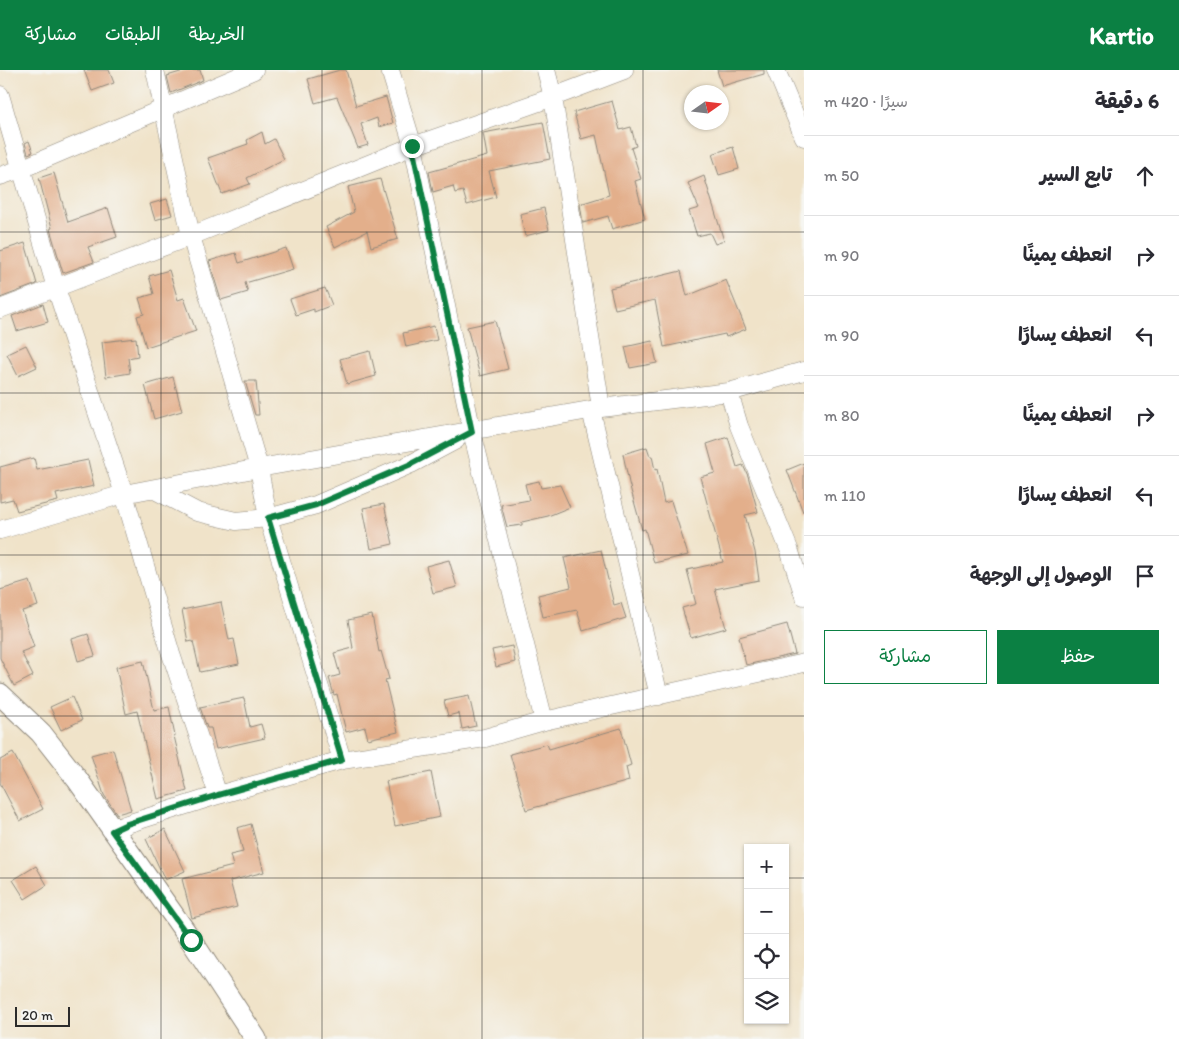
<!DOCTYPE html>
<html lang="ar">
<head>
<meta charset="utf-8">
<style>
  body { margin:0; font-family:Itim,"Playpen Sans Arabic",sans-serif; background:#f7f7f7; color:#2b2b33; direction:rtl }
  .controls { position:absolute; right:15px; bottom:15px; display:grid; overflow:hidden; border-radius:0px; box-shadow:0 1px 4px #0004 }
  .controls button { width:45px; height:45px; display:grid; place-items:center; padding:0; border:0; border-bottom:1px solid #e1e1e2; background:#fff; color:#2b2b33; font:25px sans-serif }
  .compass { position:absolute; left:684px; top:15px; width:45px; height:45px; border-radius:50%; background:#fff; box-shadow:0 1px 4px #0004; rotate:76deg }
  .scale { position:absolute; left:15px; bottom:12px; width:55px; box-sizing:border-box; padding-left:5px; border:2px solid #2b2b2b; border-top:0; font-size:14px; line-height:18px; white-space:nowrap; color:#2b2b2b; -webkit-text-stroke:4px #f6f6f2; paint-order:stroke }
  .stop { position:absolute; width:15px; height:15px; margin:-11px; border:4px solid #0b8043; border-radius:50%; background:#fff }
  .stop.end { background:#0b8043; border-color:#fff; box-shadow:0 1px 5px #0008 }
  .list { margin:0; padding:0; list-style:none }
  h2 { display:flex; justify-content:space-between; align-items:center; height:65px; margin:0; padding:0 20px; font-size:21px }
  h2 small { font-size:16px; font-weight:400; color:#7c7c81 }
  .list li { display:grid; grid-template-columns:32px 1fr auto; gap:15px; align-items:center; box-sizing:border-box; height:80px; padding:0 20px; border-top:1px solid #e1e1e2 }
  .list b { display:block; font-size:19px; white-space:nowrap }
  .list em { font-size:16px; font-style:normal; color:#7c7c81 }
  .actions { display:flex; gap:10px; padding:15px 20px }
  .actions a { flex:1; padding:11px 0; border:1px solid #0b8043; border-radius:0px; text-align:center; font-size:18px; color:#0b8043 }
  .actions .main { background:#0b8043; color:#fff }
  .icon { flex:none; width:28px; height:28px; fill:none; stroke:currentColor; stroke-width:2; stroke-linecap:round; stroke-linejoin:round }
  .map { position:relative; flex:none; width:804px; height:969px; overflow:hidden; direction:ltr }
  header { display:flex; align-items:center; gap:30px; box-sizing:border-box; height:70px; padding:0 25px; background:#0b8043; color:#fff }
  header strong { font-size:24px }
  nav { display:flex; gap:28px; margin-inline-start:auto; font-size:18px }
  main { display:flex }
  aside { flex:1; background:#fff }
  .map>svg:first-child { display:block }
  .building { fill:#e3af8b }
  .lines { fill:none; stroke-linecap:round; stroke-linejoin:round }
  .minor-casing { stroke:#8e877a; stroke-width:19 }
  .tertiary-casing { stroke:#8e877a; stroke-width:23 }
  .minor { stroke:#fff; stroke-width:18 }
  .tertiary { stroke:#fff; stroke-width:21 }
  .route { stroke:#0b8043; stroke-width:6 }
  .grid { fill:none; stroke:#2b2b2b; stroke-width:1; stroke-opacity:0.55 }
</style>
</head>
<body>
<header>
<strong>Kartio</strong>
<nav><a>الخريطة</a><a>الطبقات</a><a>مشاركة</a></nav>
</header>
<main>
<aside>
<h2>6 دقيقة<small>سيرًا · 420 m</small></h2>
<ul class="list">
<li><svg class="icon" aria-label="ahead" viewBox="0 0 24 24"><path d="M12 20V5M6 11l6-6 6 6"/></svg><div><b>تابع السير</b></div><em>50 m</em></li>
<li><svg class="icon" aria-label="right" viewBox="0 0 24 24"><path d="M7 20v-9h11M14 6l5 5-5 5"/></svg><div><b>انعطف يمينًا</b></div><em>90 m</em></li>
<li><svg class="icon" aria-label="left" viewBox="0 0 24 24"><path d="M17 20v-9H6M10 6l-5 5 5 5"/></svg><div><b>انعطف يسارًا</b></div><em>90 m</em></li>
<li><svg class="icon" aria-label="right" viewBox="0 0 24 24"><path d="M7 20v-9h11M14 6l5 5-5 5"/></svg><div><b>انعطف يمينًا</b></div><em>80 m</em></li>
<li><svg class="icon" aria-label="left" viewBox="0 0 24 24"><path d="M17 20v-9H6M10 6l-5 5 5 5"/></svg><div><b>انعطف يسارًا</b></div><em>110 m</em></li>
<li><svg class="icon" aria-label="arrive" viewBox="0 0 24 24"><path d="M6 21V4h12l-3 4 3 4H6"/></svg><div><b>الوصول إلى الوجهة</b></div></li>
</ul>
<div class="actions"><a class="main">حفظ</a><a>مشاركة</a></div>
</aside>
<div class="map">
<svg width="804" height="969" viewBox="0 0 804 969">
  <rect width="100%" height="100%" fill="#f6f6f2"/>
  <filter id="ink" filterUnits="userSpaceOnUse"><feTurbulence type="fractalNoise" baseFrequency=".02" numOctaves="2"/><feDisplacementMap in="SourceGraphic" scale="10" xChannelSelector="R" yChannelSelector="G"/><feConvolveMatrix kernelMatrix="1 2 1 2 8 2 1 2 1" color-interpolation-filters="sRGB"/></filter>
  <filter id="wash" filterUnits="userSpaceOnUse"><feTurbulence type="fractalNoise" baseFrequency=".0096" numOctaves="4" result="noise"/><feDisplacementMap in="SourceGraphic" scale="20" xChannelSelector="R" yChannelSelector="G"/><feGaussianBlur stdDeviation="1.12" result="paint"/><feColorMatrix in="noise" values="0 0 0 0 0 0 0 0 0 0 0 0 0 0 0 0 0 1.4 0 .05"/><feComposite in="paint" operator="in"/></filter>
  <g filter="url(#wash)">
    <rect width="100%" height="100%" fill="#f0e3c9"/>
    <g id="blocks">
      <path class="building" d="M 84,0 L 109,0 L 114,13 L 92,21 Z
        M 187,0 L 200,0 L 203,10 L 171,23 L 167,6 Z
        M 340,0 L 346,0 L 356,36 L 386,27 L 393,53 L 379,57 L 377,48 L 361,54 L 368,75 L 358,78 L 337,27 L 315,33 L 308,9 Z
        M 717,0 L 764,0 L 764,4 L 722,16 Z
        M 612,31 L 620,60 L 631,57 L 636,76 L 631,78 L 641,109 L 635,111 L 645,149 L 612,159 L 608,146 L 583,153 L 580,134 L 609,125 L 596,65 L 581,69 L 574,42 Z
        M 543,52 L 550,89 L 489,101 L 496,127 L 467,135 L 463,121 L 455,123 L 453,116 L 433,122 L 429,102 L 487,86 L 483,63 Z
        M 262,62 L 265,74 L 274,69 L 284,89 L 247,108 L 250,114 L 222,124 L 208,88 L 248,74 L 247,70 Z
        M 29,71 L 33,82 L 28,84 L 25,73 Z
        M 733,77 L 739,99 L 719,105 L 712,84 Z
        M 54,103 L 68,152 L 108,138 L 117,167 L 88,177 L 94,192 L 63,203 L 50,159 L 52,158 L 39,108 Z
        M 704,106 L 724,171 L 715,174 L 710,163 L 697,166 L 689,141 L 699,138 L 688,113 Z
        M 380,109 L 398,169 L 371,177 L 367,161 L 335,177 L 326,157 L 354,142 L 348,117 Z
        M 167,129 L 172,145 L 155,150 L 150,134 Z
        M 544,138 L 549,160 L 525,166 L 520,144 Z
        M 25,173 L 37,214 L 0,228 L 0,181 Z
        M 286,178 L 293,199 L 245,213 L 248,222 L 221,230 L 209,191 L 236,183 L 239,193 Z
        M 169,200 L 178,230 L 184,228 L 196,261 L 146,277 L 137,246 L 144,244 L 139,228 L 154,224 L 149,206 Z
        M 681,201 L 687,226 L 726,210 L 746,259 L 726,267 L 725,264 L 664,277 L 655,230 L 615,239 L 610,218 Z
        M 325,218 L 332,235 L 314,242 L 314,239 L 296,245 L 290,229 Z
        M 43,234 L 48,252 L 17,261 L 12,246 Z
        M 495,251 L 508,299 L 480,306 L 467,257 Z
        M 434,256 L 437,270 L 406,277 L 403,263 Z
        M 136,268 L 138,286 L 128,288 L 130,303 L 106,307 L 102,272 Z
        M 652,271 L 657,293 L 630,298 L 625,277 Z
        M 26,275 L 37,297 L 18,306 L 7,284 Z
        M 370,281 L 376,306 L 347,314 L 340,289 Z
        M 173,307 L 182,341 L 154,349 L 145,315 Z
        M 245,311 L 256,311 L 259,345 L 255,345 Z
        M 728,367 L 737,397 L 743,395 L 748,406 L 758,442 L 745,445 L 755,482 L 759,510 L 715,519 L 726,558 L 691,568 L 682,538 L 696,534 L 687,500 L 723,492 L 700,407 L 715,403 L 707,374 Z
        M 647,377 L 650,386 L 652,386 L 655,400 L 657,399 L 664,433 L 671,431 L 688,485 L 654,493 L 645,459 L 642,460 L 629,413 L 623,384 Z
        M 34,388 L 37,400 L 88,390 L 94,416 L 56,424 L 58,431 L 17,441 L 13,429 L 0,432 L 0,397 Z
        M 804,393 L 804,441 L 803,442 L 787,400 Z
        M 539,411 L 541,418 L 560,415 L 570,437 L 548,446 L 522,452 L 522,455 L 507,457 L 501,435 L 529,430 L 525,414 Z
        M 384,434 L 393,474 L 371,479 L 363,438 Z
        M 601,480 L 614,535 L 621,533 L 626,548 L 583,561 L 577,540 L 543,547 L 538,525 L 571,517 L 564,488 Z
        M 449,490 L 457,517 L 433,523 L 426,496 Z
        M 30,511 L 38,536 L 22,541 L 34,577 L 21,582 L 33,606 L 14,616 L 0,588 L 0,520 Z
        M 221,532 L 229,570 L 234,569 L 239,594 L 200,602 L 193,571 L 188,572 L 182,540 Z
        M 372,545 L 379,582 L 381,581 L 389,609 L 385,610 L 398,662 L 368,669 L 365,657 L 346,662 L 337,624 L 334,625 L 329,608 L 340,605 L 334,583 L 353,578 L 348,550 Z
        M 787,554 L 795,584 L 746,595 L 739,567 Z
        M 88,564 L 95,586 L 78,591 L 72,569 Z
        M 512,576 L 515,592 L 496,597 L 492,580 Z
        M 143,591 L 154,640 L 169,637 L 175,666 L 174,666 L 187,721 L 158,729 L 137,641 L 126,644 L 116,597 Z
        M 469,626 L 476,656 L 462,659 L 459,643 L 448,646 L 444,631 Z
        M 72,627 L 82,650 L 61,660 L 50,637 Z
        M 244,628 L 250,657 L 261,654 L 265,668 L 216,679 L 211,658 L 207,658 L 200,637 Z
        M 621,658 L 631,695 L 626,697 L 629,711 L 526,740 L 510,684 L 547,674 L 549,679 Z
        M 113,679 L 131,740 L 117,744 L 104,725 L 91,685 Z
        M 13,683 L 43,739 L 20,751 L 0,713 L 0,690 Z
        M 431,702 L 440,747 L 395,756 L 386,711 Z
        M 251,754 L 264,802 L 230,811 L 237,837 L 192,848 L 182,809 L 233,796 L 230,785 L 243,782 L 237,758 Z
        M 165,759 L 185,801 L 165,810 L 146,769 Z
        M 36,796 L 47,815 L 25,829 L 13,810 Z"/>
    </g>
  </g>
  <g filter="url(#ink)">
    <use href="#blocks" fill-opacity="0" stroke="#8e877a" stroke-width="1"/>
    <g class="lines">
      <defs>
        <path id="minor" d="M 155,0 L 191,166 L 259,398 L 268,448 L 342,690
          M 390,0 L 413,76 L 472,362 L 544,651
          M 546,0 L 553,27 L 601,338
          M 776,0 L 804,67
          M 0,25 L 56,218 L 124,424 L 171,584 L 218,725
          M 0,106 L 21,99 L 254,0
          M 0,239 L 191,166 L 413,76 L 553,27 L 624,0
          M 729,322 L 739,356 L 789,479 L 804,526
          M 591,340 L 659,626
          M 153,419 L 197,442 L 236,451 L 268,448 L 316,435 L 411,394 L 456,370
          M 0,460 L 124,424 L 259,398 L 601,338 L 729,322 L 804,301
          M 112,761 L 127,754 L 218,725 L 342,690 L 485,668 L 544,651 L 804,593"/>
        <path id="tertiary" d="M 0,624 L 41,663 L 77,709 L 191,870 L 256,969"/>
      </defs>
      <use href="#minor" class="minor-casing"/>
      <use href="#tertiary" class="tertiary-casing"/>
      <use href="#minor" class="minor"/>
      <use href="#tertiary" class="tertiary"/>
    </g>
  </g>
  <g class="lines" filter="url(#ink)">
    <path class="route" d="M 191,870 L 112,761 L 127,754 L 218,725 L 342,690 L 268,448 L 316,435 L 411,394 L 472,362 L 412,76"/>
  </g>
  <path class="grid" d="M 161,0 L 161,969M 322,0 L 322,969M 482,0 L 482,969M 643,0 L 643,969M 0,162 L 804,162M 0,323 L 804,323M 0,485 L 804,485M 0,646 L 804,646M 0,808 L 748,808M 785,808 L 804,808"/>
</svg>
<div class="controls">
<button>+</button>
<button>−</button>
<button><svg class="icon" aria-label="locate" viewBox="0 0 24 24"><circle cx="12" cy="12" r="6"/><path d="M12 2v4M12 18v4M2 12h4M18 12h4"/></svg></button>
<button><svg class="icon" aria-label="layers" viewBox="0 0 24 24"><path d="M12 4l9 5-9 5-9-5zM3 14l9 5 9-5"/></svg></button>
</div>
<svg class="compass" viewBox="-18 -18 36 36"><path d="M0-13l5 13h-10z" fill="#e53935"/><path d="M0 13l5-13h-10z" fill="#7c7c81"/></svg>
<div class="scale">20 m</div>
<div class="stop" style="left:191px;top:870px"></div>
<div class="stop end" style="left:412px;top:76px"></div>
</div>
</main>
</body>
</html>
